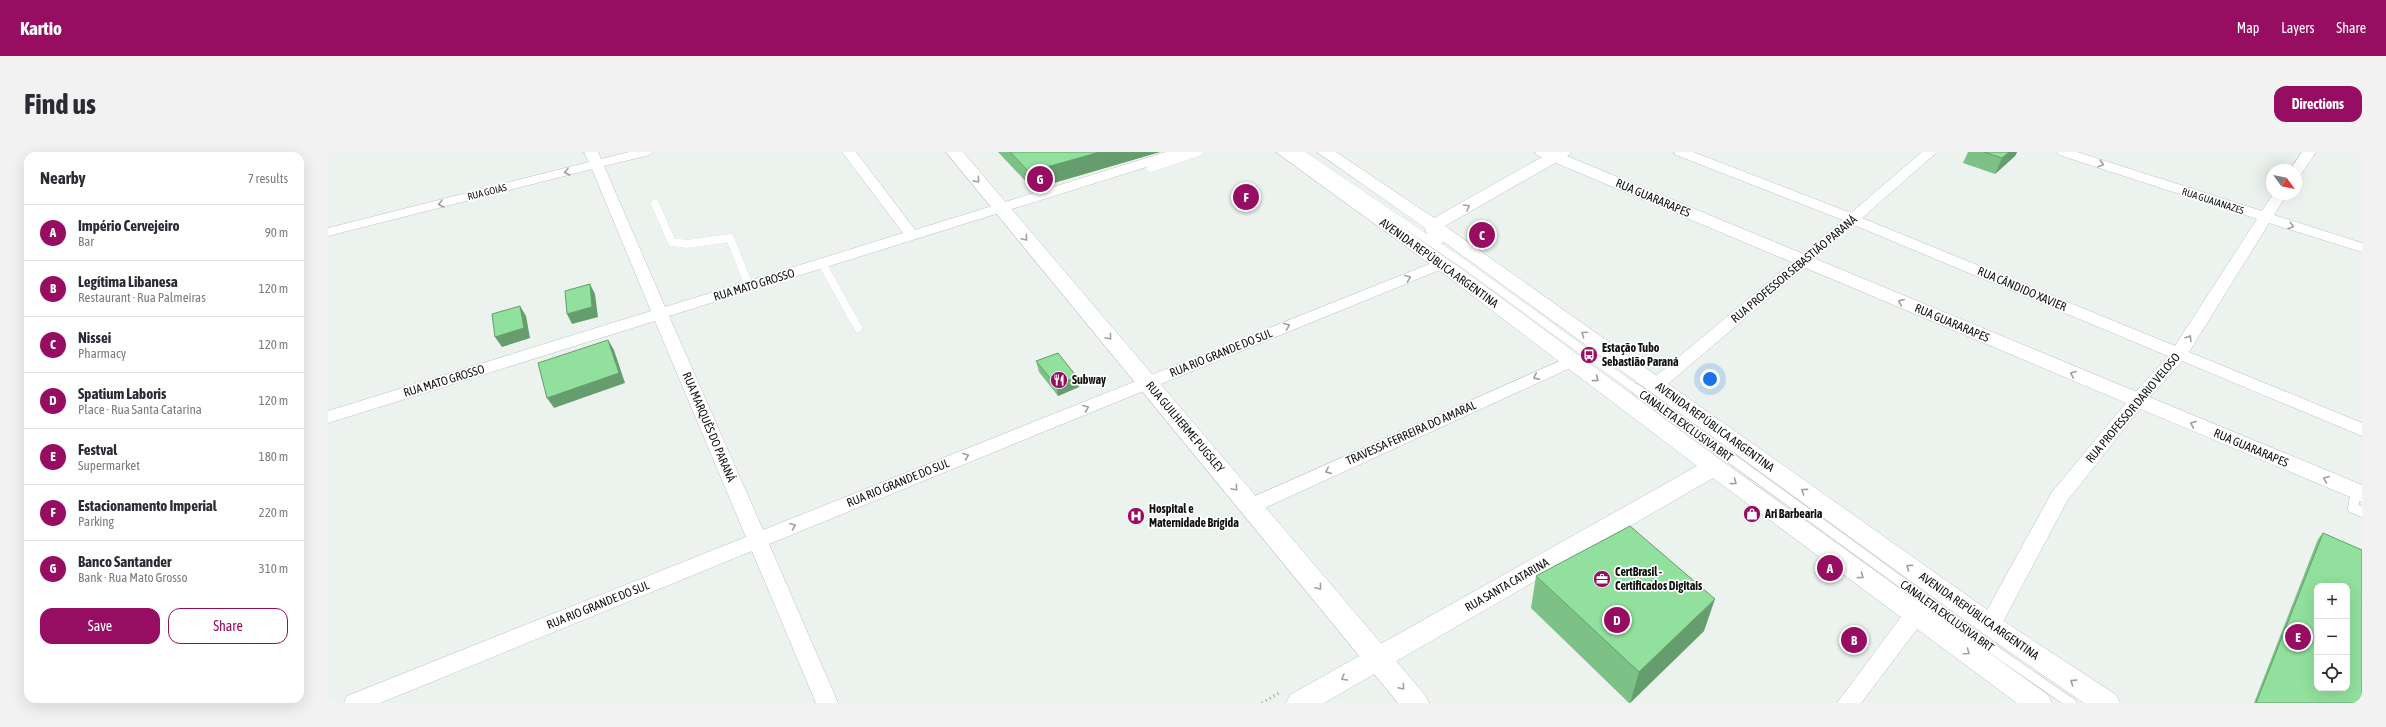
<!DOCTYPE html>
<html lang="en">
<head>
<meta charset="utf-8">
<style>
  body { margin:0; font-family:"Asap Condensed",sans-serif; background:#f2f2f3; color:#2b2b33 }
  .controls { position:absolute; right:12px; bottom:12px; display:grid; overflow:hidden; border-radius:8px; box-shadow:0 4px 16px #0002 }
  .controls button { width:36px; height:36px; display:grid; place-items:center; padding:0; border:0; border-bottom:1px solid #e1e1e2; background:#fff; color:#2b2b33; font:20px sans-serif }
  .compass { position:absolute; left:1938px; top:12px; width:36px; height:36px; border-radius:50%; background:#fff; box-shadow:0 4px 16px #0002; rotate:123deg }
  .you { position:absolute; left:1382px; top:227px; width:14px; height:14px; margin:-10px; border:3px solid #fff; border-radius:50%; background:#1a73e8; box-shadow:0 0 0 6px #1a73e833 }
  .badge { display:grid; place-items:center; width:26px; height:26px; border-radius:50%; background:#970d62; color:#fff; font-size:13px; font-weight:700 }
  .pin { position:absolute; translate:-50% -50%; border:2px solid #fff; box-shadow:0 1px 4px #0006 }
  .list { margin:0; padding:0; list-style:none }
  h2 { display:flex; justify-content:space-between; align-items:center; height:52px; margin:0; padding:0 16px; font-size:17px }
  h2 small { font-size:13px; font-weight:400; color:#7c7c81 }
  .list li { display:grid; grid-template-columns:26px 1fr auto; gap:12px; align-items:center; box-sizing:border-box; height:56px; padding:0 16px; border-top:1px solid #e1e1e2 }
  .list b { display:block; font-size:15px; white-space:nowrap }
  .list p { margin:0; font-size:13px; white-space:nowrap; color:#7c7c81 }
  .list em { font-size:13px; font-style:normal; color:#7c7c81 }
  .actions { display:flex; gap:8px; padding:12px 16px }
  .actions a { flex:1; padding:9px 0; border:1px solid #970d62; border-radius:12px; text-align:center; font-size:14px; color:#970d62 }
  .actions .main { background:#970d62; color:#fff }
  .icon { flex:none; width:22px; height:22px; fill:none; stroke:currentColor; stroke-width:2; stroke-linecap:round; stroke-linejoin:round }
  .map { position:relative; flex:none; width:2034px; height:551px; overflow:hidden; border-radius:12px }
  header { display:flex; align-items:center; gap:24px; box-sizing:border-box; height:56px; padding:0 20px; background:#970d62; color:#fff }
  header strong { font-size:19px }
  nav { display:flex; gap:22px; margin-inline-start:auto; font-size:14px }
  .intro { display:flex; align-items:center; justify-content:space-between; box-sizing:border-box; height:96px; padding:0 24px }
  h1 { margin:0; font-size:28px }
  .button { padding:10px 18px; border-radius:12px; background:#970d62; color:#fff; font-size:14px; font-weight:700 }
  main { display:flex; gap:24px; padding:0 24px }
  aside { flex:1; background:#fff; border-radius:12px; box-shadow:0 4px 16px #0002 }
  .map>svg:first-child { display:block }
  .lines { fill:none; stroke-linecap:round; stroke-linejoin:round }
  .lane-far1-casing { stroke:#bfc4bf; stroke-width:8 }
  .lane-casing { stroke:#bfc4bf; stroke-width:11 }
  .street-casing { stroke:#bfc4bf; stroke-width:1 }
  .secondary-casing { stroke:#bfc4bf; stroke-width:1 }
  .primary-casing { stroke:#bfc4bf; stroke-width:1 }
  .path { stroke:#a0a4a0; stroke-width:3; stroke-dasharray:1 3.5; stroke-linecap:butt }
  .lane-far1 { stroke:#fff; stroke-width:8 }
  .lane { stroke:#fff; stroke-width:10 }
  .street { fill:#fff; fill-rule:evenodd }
  .secondary { fill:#fff; fill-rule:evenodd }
  .primary { fill:#fff; fill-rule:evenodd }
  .wall { fill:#7ec187 }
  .shaded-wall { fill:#669d6e }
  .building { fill:#92e09d; stroke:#669d6e; fill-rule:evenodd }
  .oneway { stroke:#9fa09f }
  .labels { text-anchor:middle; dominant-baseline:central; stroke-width:3.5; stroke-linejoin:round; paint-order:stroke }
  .far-street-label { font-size:10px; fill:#101210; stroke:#fff }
  .street-label { font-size:12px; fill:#101210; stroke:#fff }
  .poi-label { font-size:12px; font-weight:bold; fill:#101210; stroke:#fff; text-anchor:start }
</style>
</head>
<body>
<header>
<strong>Kartio</strong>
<nav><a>Map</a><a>Layers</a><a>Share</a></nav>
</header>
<div class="intro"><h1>Find us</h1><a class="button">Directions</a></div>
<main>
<aside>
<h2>Nearby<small>7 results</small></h2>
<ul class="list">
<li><span class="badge">A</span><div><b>Império Cervejeiro</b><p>Bar</p></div><em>90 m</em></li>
<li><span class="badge">B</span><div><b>Legítima Libanesa</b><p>Restaurant · Rua Palmeiras</p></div><em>120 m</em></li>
<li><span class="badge">C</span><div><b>Nissei</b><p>Pharmacy</p></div><em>120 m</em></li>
<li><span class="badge">D</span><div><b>Spatium Laboris</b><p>Place · Rua Santa Catarina</p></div><em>120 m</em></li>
<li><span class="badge">E</span><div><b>Festval</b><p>Supermarket</p></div><em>180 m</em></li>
<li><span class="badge">F</span><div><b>Estacionamento Imperial</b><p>Parking</p></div><em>220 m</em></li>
<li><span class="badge">G</span><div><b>Banco Santander</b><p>Bank · Rua Mato Grosso</p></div><em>310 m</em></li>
</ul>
<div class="actions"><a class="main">Save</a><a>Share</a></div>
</aside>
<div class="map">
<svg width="2034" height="551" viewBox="0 0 2034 551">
  <rect width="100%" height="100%" fill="#ecf2ed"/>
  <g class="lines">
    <defs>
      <path id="lane-far1" d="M 970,0 L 1136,112 L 1309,238
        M 823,16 L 870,0
        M 327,52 L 344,90 L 359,92 L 402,86 L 421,134
        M 494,111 L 530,176"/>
      <path id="lane" d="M 1308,237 L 1676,505 L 1743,551
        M 2028,339 L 2025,356 L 2034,360"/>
      <path id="street" d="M 256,0 L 270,0 L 273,7 L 301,0 L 324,0 L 322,3 L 276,14 L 337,155 L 575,81 L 514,0 L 528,0 L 587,78 L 838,0 L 859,0 L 857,3 L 341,164 L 435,378 L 1109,109 L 1119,109 L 1122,112 L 1119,115 L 441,392 L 510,551 L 488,551 L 424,399 L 52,551 L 16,551 L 19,544 L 418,385 L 327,169 L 0,271 L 0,259 L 323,159 L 264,17 L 0,84 L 0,76 L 261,10 Z
        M 1346,0 L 1365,0 L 1523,61 L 1594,0 L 1609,0 L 1534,66 L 1847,194 L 1929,67 L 1731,3 L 1729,0 L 1749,0 L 1934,59 L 1945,42 L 1959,42 L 1946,63 L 2034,91 L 2034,100 L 1941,71 L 1861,200 L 2034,271 L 2034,284 L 1854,209 L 1815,253 L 1739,349 L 1670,479 L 1662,482 L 1654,479 L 1651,473 L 1724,340 L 1803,245 L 1840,204 L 1526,73 L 1334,237 L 1322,237 L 1319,233 L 1322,229 L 1515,68 L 1348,3 Z
        M 1974,0 L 1988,0 L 1973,22 L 1968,23 L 1968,18 L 1962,18 Z
        M 1243,204 L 1249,205 L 1251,209 L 1249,213 L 930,359 L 923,361 L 916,359 L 913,354 L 916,349 Z
        M 1587,455 L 1595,457 L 1598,463 L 1595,469 L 1533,551 L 1509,551 L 1579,457 Z"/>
      <path id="secondary" d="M 948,0 L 967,0 L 1138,120 L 1394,309 L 1720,543 L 1724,551 L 1689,551 L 1385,326 L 996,551 L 958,551 L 962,543 L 1369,314 L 1124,128 Z
        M 989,0 L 1008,0 L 1106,66 L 1223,0 L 1243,0 L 1241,3 L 1117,74 L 1671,466 L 1788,543 L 1792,551 L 1756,551 L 1653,480 L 1116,90 L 1108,93 L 1102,92 L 1097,76 Z"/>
      <path id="primary" d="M 618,0 L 635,0 L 1097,543 L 1101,551 L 1070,551 Z
        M 1207,0 L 1229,0 L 2034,333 L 2034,350 L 1209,3 Z"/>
    </defs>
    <use href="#lane-far1" class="lane-far1-casing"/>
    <use href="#lane" class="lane-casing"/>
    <use href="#street" class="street-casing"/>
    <use href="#secondary" class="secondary-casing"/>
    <use href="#primary" class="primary-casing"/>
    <path class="path" d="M 934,551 L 951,541"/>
    <use href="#lane-far1" class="lane-far1"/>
    <use href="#lane" class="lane"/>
    <use href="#street" class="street"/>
    <use href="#secondary" class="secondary"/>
    <use href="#primary" class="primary"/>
  </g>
  <path class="wall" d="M 670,0 L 832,0 L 705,37 Z
    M 1640,0 L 1689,0 L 1687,4 L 1667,22 L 1635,11 Z
    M 708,209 L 751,235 L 730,244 L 711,220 Z
    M 1995,381 L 2034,551 L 1926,551 L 1990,387 Z
    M 1208,424 L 1376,479 L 1302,551 L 1301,551 L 1203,456 Z"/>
  <path class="shaded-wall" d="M 772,0 L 832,0 L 705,37 L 701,20 Z
    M 1681,0 L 1689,0 L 1687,4 L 1667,22 L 1674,6 Z
    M 262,132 L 267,142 L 270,165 L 244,172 L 239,162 Z
    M 192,154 L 198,164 L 202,186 L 174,195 L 167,185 Z
    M 280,188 L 286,198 L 297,231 L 226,256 L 219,246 Z
    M 749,225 L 751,235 L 730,244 L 728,233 Z
    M 1387,447 L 1376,479 L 1302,551 L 1311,520 Z"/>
  <path class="building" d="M 682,0 L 772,0 L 701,20 Z
    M 1656,0 L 1681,0 L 1674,6 Z
    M 262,132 L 264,155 L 239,162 L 237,139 Z
    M 192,154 L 196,176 L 167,185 L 164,162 Z
    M 280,188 L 291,221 L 219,246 L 210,211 Z
    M 730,201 L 749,225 L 728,233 L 708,209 Z
    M 1302,374 L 1387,447 L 1311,520 L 1208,424 Z
    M 1995,381 L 2034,398 L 2034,551 L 1928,551 ZM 1989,434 L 2019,434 L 2019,536 L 1989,536 Z"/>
  <defs><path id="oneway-chevron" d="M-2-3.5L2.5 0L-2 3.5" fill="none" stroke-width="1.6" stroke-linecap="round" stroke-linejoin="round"/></defs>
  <g class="oneway">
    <use href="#oneway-chevron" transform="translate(1773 12) rotate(18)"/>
    <use href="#oneway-chevron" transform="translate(239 20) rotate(166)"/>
    <use href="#oneway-chevron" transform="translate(649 28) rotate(50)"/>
    <use href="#oneway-chevron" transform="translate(113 52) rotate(166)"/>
    <use href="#oneway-chevron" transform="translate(1139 55) rotate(-30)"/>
    <use href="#oneway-chevron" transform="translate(1963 74) rotate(18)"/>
    <use href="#oneway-chevron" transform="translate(697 86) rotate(50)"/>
    <use href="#oneway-chevron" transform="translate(1080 126) rotate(-22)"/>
    <use href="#oneway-chevron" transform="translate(1573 150) rotate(-157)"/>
    <use href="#oneway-chevron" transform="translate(959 174) rotate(-22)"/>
    <use href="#oneway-chevron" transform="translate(1256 182) rotate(-145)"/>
    <use href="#oneway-chevron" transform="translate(781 185) rotate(50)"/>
    <use href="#oneway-chevron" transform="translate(1861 186) rotate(-58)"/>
    <use href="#oneway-chevron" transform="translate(1745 222) rotate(-157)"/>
    <use href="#oneway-chevron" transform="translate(1208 225) rotate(156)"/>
    <use href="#oneway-chevron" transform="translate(1268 227) rotate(37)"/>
    <use href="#oneway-chevron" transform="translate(758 256) rotate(-22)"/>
    <use href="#oneway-chevron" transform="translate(1865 272) rotate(-157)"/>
    <use href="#oneway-chevron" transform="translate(638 304) rotate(-22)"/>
    <use href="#oneway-chevron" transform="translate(1000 319) rotate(156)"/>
    <use href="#oneway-chevron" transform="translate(1998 327) rotate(-157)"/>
    <use href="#oneway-chevron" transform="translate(1406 330) rotate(36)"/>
    <use href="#oneway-chevron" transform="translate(907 336) rotate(50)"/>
    <use href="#oneway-chevron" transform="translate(1476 339) rotate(-144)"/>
    <use href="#oneway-chevron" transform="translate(465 374) rotate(-22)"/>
    <use href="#oneway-chevron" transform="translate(1581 415) rotate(-144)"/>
    <use href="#oneway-chevron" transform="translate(1533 424) rotate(36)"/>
    <use href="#oneway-chevron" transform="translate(991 435) rotate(50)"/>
    <use href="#oneway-chevron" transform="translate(1639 500) rotate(35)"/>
    <use href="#oneway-chevron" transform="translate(1016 526) rotate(150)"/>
    <use href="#oneway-chevron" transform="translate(1745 530) rotate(-147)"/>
    <use href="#oneway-chevron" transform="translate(1074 535) rotate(50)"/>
  </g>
  <defs>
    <symbol id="bus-disc" viewBox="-11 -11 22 22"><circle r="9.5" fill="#970d62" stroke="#fff"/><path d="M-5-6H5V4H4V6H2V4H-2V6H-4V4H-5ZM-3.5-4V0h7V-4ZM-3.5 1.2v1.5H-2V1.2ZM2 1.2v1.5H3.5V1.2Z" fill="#fff"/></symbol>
    <symbol id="restaurant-disc" viewBox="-11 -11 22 22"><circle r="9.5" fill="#970d62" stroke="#fff"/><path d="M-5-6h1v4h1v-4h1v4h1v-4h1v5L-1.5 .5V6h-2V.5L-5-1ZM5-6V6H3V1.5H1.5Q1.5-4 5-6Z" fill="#fff"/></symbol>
    <symbol id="shop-disc" viewBox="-11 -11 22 22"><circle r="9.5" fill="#970d62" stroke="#fff"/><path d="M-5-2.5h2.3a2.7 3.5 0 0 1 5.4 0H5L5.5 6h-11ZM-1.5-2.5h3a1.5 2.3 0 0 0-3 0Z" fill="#fff"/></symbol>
    <symbol id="hospital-disc" viewBox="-11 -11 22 22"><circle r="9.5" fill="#970d62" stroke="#fff"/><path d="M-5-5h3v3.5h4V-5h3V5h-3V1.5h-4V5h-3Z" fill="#fff"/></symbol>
    <symbol id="office-disc" viewBox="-11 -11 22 22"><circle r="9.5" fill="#970d62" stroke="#fff"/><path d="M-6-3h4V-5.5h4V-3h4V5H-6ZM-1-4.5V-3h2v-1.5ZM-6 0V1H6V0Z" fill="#fff"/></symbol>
  </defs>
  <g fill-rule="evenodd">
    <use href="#bus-disc" x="1251" y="193" width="20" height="20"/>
    <use href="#restaurant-disc" x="721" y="218" width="20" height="20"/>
    <use href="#shop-disc" x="1414" y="352" width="20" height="20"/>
    <use href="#hospital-disc" x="798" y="354" width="20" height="20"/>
    <use href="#office-disc" x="1264" y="417" width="20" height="20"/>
  </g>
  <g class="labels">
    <g class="far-street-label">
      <text transform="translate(159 40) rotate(-14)">RUA GOIÁS</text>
      <text transform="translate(1885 49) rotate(18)">RUA GUAIANAZES</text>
    </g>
    <g class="street-label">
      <text transform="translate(1325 46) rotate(23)">RUA GUARARAPES</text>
      <text transform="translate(1111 111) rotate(36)">AVENIDA REPÚBLICA ARGENTINA</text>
      <text transform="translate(1466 117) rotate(-40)">RUA PROFESSOR SEBASTIÃO PARANÁ</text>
      <text transform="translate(426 133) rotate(-17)">RUA MATO GROSSO</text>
      <text transform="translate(1694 137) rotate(23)">RUA CÂNDIDO XAVIER</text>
      <text transform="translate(1624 171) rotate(23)">RUA GUARARAPES</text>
      <text transform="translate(893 201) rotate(-22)">RUA RIO GRANDE DO SUL</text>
      <text transform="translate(116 229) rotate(-17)">RUA MATO GROSSO</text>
      <text transform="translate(1805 256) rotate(-50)">RUA PROFESSOR DARIO VELOSO</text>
      <text transform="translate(1358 274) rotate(36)">CANALETA EXCLUSIVA BRT</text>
      <text transform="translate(381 275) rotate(67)">RUA MARQUÊS DO PARANÁ</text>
      <text transform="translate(857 275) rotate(50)">RUA GUILHERME PUGSLEY</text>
      <text transform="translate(1387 275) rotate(36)">AVENIDA REPÚBLICA ARGENTINA</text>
      <text transform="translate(1083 281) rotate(-24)">TRAVESSA FERREIRA DO AMARAL</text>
      <text transform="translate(1923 296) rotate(23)">RUA GUARARAPES</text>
      <text transform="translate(570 331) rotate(-22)">RUA RIO GRANDE DO SUL</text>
      <text transform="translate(1179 433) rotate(-30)">RUA SANTA CATARINA</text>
      <text transform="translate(270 453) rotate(-22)">RUA RIO GRANDE DO SUL</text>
      <text transform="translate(1619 464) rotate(36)">CANALETA EXCLUSIVA BRT</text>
      <text transform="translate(1651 464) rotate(35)">AVENIDA REPÚBLICA ARGENTINA</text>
    </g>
    <g class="poi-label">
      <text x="1274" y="196">Estação Tubo<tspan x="1274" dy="14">Sebastião Paraná</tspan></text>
      <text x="744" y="228">Subway</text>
      <text x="821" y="357">Hospital e<tspan x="821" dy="14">Maternidade Brígida</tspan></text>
      <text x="1437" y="362">Ari Barbearia</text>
      <text x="1287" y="420">CertBrasil -<tspan x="1287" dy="14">Certificados Digitais</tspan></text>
    </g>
  </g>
</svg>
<div class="controls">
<button>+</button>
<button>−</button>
<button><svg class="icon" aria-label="locate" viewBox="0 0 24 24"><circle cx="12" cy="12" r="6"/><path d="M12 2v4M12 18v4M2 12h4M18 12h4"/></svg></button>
</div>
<svg class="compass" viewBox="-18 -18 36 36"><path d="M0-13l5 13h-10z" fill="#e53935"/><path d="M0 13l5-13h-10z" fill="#7c7c81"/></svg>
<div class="you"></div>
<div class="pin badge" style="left:1502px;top:416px">A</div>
<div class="pin badge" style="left:1526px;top:488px">B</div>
<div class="pin badge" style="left:1154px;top:83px">C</div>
<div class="pin badge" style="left:1289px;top:468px">D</div>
<div class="pin badge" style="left:1970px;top:485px">E</div>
<div class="pin badge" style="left:918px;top:45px">F</div>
<div class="pin badge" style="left:712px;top:27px">G</div>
</div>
</main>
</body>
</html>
